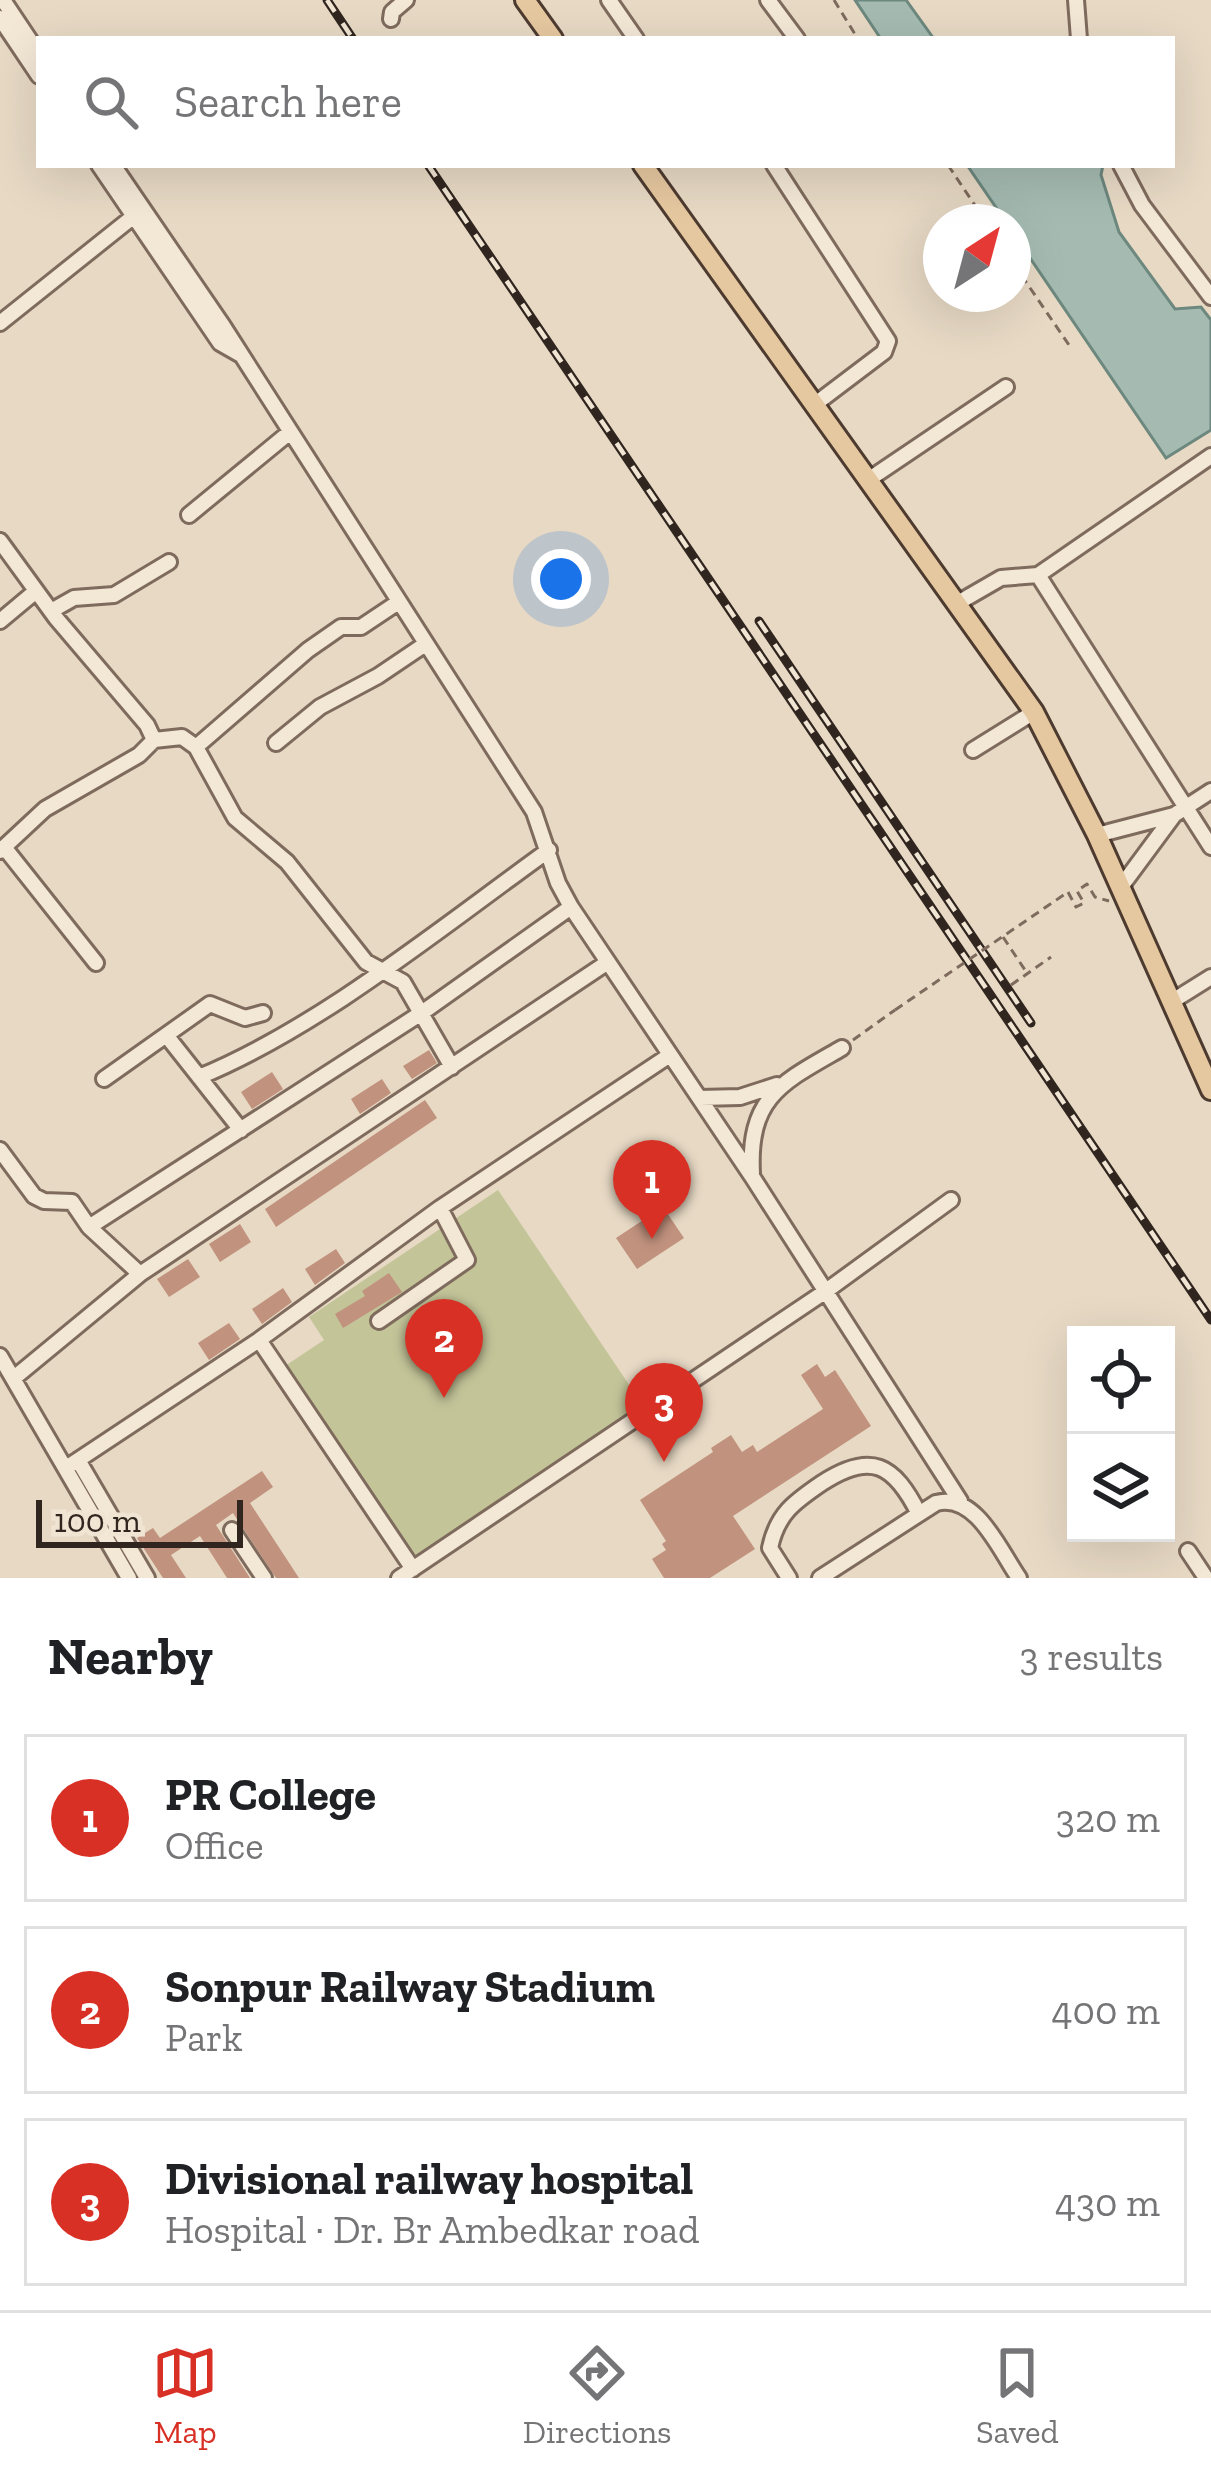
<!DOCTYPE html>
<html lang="en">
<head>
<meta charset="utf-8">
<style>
  body { margin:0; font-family:"Zilla Slab",serif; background:#f6f6f6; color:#202124 }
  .controls { position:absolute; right:36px; bottom:36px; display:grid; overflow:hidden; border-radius:0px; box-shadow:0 12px 48px #0002 }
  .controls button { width:108px; height:108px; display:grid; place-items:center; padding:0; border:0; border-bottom:3px solid #e0e0e0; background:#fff; color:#202124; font:60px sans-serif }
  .compass { position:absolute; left:923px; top:204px; width:108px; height:108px; border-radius:50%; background:#fff; box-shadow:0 12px 48px #0002; rotate:36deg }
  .scale { position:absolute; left:36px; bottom:30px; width:207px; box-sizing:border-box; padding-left:12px; border:6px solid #31261f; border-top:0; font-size:33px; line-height:42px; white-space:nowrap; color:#31261f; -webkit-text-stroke:9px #f0e4d2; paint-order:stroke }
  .you { position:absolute; left:561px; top:579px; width:42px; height:42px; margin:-30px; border:9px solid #fff; border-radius:50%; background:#1a73e8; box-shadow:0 0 0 18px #1a73e833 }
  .badge { display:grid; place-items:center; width:78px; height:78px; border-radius:50%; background:#d93025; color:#fff; font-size:39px; font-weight:700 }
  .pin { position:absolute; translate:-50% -99px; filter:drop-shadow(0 3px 6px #0008) }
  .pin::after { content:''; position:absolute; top:63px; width:42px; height:36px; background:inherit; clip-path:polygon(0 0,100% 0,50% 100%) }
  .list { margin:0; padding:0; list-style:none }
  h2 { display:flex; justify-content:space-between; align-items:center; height:156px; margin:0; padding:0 48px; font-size:51px }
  h2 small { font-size:39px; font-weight:400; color:#757577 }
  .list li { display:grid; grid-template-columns:78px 1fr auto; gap:36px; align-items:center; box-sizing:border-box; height:168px; margin:0 24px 24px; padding:0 24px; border:3px solid #e0e0e0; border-radius:0px }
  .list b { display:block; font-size:45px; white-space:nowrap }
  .list p { margin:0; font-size:39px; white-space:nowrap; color:#757577 }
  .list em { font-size:39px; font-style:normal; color:#757577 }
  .icon { flex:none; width:66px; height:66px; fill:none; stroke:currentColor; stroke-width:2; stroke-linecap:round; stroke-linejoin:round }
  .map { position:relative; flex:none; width:1211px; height:1578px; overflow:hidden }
  .search { position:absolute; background:#fff; box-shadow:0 12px 48px #0002; left:36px; right:36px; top:36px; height:132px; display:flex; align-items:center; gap:30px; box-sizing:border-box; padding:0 42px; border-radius:0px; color:#757577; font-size:45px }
  .sheet { height:732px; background:#fff }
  nav { display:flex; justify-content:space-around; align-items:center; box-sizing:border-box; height:168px; border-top:3px solid #e0e0e0; background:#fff; font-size:33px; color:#757577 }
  nav a { display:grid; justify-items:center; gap:6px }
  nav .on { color:#d93025 }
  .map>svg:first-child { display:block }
  .green { fill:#c4c499 }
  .water { fill:#a5bbb2; stroke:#6d887e; stroke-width:3 }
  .building { fill:#c1927e }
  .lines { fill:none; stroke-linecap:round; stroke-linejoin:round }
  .minor-casing { stroke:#7f6b5d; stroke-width:20 }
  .major-casing { stroke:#4e3b30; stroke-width:24 }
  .path { stroke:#7f6b5d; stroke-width:3; stroke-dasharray:9 6; stroke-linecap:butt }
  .minor { stroke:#f3e7d6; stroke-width:14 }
  .major { stroke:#e6c8a0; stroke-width:18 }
  .rail-casing { stroke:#31261f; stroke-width:9 }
  .rail { stroke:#f0e4d2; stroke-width:4.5; stroke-dasharray:14; stroke-linecap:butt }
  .path-bridge { stroke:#7f6b5d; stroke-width:3; stroke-dasharray:9 6; stroke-linecap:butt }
</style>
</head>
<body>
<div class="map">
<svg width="1211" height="1578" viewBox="0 0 1211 1578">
  <rect width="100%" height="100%" fill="#e7d9c4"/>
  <path class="green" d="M 498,1190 L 644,1407 L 415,1560 L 285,1366 L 324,1340 L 309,1317 Z"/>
  <path class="water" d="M 855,0 L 906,0 L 934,39 L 881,39 Z
    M 967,165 L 1103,165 L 1101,175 L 1119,232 L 1175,309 L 1201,307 L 1211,320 L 1211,430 L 1166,458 L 1013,233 L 1013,222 L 1006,222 Z"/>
  <path class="building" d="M 429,1050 L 437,1063 L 412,1079 L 403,1066 Z
    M 272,1072 L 283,1089 L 252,1109 L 241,1092 Z
    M 382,1079 L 391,1093 L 360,1114 L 351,1099 Z
    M 425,1100 L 437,1118 L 276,1227 L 265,1209 Z
    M 663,1207 L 684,1238 L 637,1269 L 616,1238 Z
    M 240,1224 L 251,1242 L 220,1262 L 209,1244 Z
    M 336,1249 L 345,1263 L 315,1285 L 305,1269 Z
    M 188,1259 L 200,1277 L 169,1297 L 157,1279 Z
    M 389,1273 L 402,1292 L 343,1328 L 335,1314 L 365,1296 L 362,1291 Z
    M 283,1288 L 292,1302 L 262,1324 L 252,1309 Z
    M 229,1323 L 240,1339 L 209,1360 L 198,1343 Z
    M 817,1364 L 825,1377 L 835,1370 L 871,1426 L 733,1516 L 755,1549 L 710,1578 L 664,1578 L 652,1559 L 666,1550 L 662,1544 L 666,1541 L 640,1500 L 713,1452 L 711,1448 L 731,1435 L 742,1452 L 753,1445 L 757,1452 L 823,1409 L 801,1375 Z
    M 262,1471 L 273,1487 L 250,1503 L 299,1578 L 276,1578 L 233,1513 L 216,1525 L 250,1578 L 227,1578 L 200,1536 L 171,1555 L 186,1578 L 163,1578 L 137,1538 L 153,1528 L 160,1538 Z"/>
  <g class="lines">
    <defs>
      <path id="minor" d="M 3,0 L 39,54
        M 609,0 L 636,39
        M 768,0 L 797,39
        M 1076,0 L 1079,39
        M 0,18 L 39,76
        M 391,19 L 392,12 L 406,0
        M 99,165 L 220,343 L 241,355
        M 113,165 L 223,326 L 534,812 L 558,883 L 571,907 L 753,1178 L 960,1501
        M 774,165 L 888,341 L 884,352 L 814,405
        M 1121,165 L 1142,205 L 1211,297
        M 0,323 L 134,216
        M 868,480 L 1006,387
        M 189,515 L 290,432
        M 0,541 L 56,618 L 147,725 L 154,740 L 139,755 L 45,809 L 0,851
        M 1038,575 L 1211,847
        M 956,604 L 1001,578 L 1038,575 L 1211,456
        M 51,611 L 74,598 L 114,595 L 169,562
        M 0,621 L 36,591
        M 154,740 L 182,737 L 196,747 L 235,818 L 287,862 L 366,962 L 403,982 L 452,1067
        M 276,743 L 320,707 L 378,676 L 424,645
        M 196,747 L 308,650 L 341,627 L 361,627 L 397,603
        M 973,750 L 1034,712
        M 1097,835 L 1174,815 L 1211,791
        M 4,847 L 96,963
        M 1120,888 L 1174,815
        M 1171,1002 L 1211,977
        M 166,1035 L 241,1130
        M 199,1077 C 319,1028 443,926 549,850
        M 104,1079 L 210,1004 L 245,1018 L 263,1013
        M 700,1098 L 740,1097 L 777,1085
        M 0,1150 L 34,1196 L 44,1201 L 72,1202 L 89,1227
        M 752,1173 C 748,1096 783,1082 842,1048
        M 140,1274 L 89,1227 L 423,1012 L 571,907
        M 379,1321 L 467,1260 L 440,1208
        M 259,1340 L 413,1569
        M 0,1356 L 129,1578
        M 14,1378 L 140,1274 L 608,962
        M 78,1460 L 147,1578
        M 66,1468 L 259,1340 L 440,1208 L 670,1055
        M 232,1530 L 264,1578
        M 1188,1551 L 1206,1578
        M 399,1578 L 826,1291 L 951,1200
        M 789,1578 L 770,1548 C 777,1514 794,1502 822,1483 C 871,1451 894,1464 919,1514
        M 820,1578 L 936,1503 C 976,1492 1000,1551 1019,1578"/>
      <path id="major" d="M 525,0 L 553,39
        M 643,165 L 1034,712 L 1097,835 L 1211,1090"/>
    </defs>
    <use href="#minor" class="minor-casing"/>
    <use href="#major" class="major-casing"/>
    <path class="path" d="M 834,0 L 858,39
      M 948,165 L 986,222
      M 1013,263 L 1069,345
      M 1068,892 L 1076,907 L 1084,903 L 1077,891 L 1087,884 L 1095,897 L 1109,901
      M 1003,937 L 1025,970
      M 1011,985 L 1051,957
      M 853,1040 L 895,1010"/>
    <use href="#minor" class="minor"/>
    <use href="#major" class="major"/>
    <defs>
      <path id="rail" d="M 327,0 L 353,39
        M 428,165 L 1211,1320
        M 759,621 L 1031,1023"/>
    </defs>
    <use href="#rail" class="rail-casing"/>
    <use href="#rail" class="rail"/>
    <path class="path-bridge" d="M 895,1010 L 1068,892"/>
  </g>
</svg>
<div class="controls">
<button><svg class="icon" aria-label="locate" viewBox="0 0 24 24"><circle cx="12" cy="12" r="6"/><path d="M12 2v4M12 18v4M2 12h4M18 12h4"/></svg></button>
<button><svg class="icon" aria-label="layers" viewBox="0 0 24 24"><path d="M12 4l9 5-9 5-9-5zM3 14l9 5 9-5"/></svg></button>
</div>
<svg class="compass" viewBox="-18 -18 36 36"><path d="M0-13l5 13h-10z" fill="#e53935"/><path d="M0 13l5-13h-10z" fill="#757577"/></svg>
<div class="scale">100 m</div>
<div class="you"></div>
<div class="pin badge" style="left:652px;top:1239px">1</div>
<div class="pin badge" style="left:444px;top:1398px">2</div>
<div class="pin badge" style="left:664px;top:1462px">3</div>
<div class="search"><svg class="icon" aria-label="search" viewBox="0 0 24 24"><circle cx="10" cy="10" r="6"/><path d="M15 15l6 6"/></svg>Search here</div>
</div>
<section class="sheet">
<h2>Nearby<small>3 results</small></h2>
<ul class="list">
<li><span class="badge">1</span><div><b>PR College</b><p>Office</p></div><em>320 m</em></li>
<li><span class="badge">2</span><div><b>Sonpur Railway Stadium</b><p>Park</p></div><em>400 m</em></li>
<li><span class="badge">3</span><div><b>Divisional railway hospital</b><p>Hospital · Dr. Br Ambedkar road</p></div><em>430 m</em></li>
</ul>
</section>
<nav>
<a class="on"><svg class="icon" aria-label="map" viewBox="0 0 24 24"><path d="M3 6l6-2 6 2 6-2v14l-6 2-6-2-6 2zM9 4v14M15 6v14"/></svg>Map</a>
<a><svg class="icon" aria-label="directions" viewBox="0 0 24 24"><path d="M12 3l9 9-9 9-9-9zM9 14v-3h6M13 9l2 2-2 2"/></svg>Directions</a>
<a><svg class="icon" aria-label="saved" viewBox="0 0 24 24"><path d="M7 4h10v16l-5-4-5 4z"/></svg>Saved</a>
</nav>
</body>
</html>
